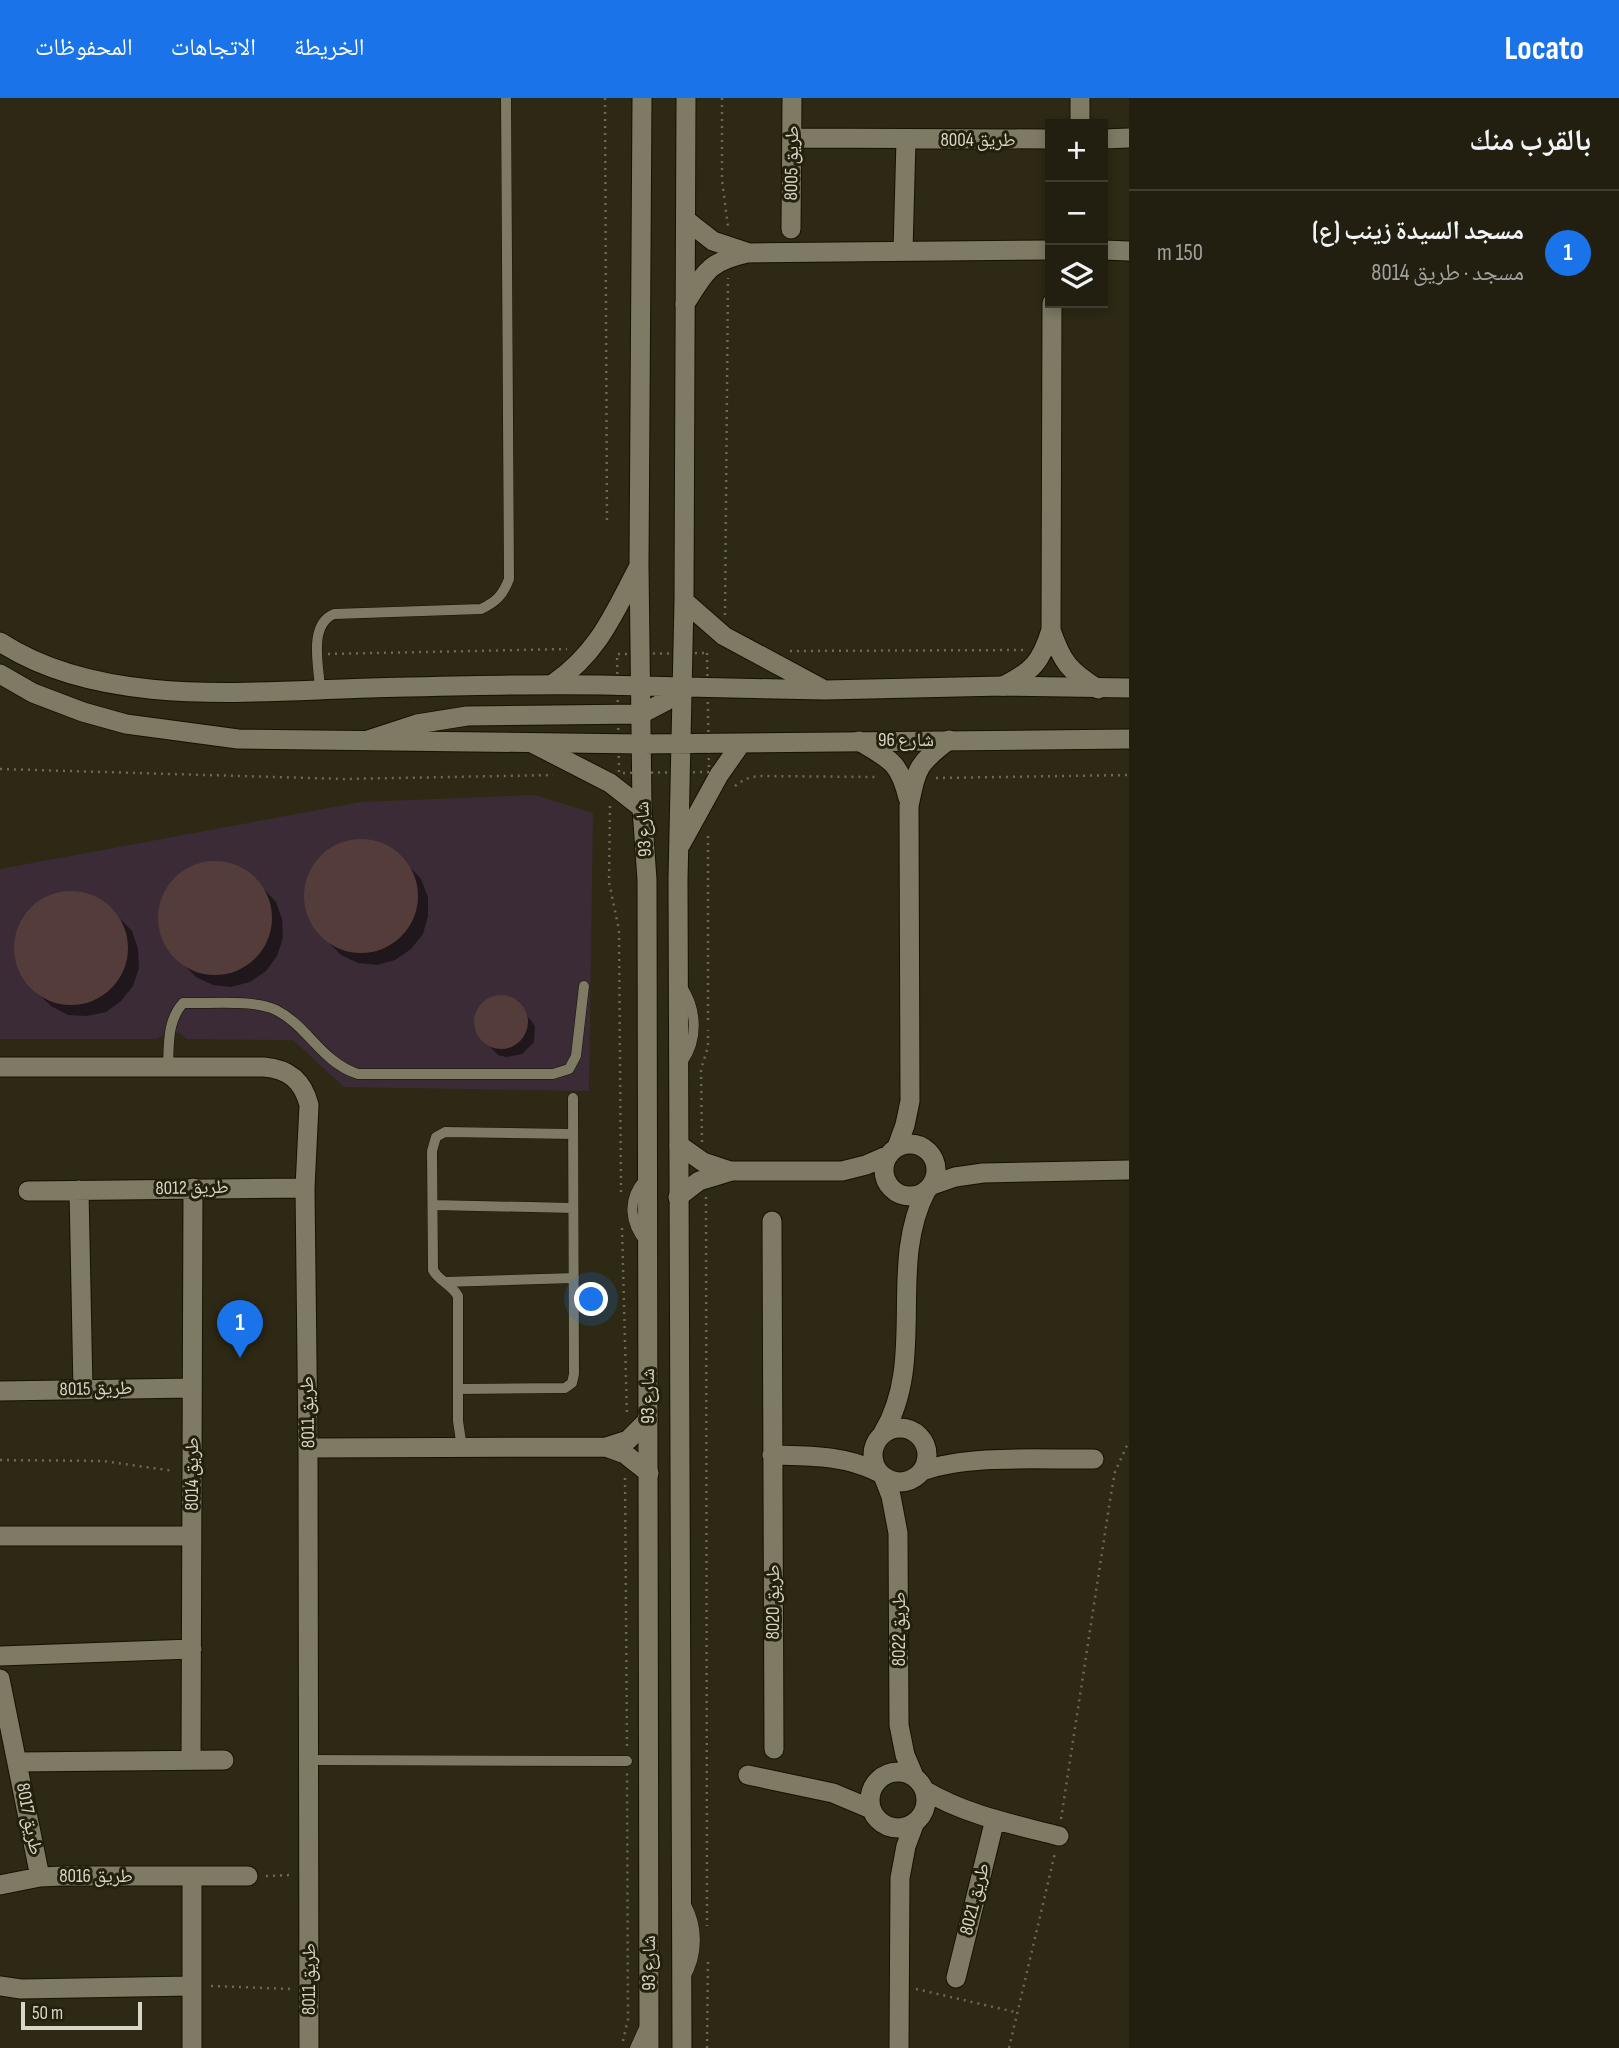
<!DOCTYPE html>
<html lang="ar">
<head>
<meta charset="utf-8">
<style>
  body { margin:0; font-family:"Sofia Sans Condensed","Noto Naskh Arabic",sans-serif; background:#2e2c1e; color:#f1f3f6; direction:rtl }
  .controls { position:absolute; right:21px; top:21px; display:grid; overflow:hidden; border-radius:0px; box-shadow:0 4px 10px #0003 }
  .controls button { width:63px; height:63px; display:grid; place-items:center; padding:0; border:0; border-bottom:2px solid #3f3d30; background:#221f10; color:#f1f3f6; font:35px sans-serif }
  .scale { position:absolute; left:21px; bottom:18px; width:121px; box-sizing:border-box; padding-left:7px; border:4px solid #d8d6c9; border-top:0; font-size:19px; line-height:24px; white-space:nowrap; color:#d8d6c9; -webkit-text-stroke:5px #24200c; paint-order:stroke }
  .you { position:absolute; left:592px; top:1202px; width:24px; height:24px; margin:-18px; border:5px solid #fff; border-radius:50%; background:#1a73e8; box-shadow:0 0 0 10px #1a73e833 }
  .badge { display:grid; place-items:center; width:46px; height:46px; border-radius:50%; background:#1a73e8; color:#fff; font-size:23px; font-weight:700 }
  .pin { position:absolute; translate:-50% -58px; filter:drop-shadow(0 2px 4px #0008) }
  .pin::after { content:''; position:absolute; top:37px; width:24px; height:21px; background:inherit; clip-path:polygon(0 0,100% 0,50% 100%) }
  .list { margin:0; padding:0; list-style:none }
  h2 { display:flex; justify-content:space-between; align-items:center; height:91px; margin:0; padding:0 28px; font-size:30px }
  h2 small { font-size:23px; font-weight:400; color:#a2a29f }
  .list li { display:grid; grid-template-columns:46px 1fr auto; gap:21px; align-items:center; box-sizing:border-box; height:126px; padding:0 28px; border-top:2px solid #3f3d30 }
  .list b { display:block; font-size:26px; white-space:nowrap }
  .list p { margin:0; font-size:23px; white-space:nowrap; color:#a2a29f }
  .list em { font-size:23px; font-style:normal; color:#a2a29f }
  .icon { flex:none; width:38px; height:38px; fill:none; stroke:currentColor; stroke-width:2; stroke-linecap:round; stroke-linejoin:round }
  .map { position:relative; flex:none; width:1129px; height:1950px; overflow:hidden; direction:ltr }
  header { display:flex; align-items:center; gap:42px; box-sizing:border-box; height:98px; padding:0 35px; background:#1a73e8; color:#fff }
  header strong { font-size:33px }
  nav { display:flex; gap:38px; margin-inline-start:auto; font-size:24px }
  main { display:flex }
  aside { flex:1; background:#221f10 }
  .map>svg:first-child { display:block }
  .industrial { fill:#3b2b36 }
  .shadow { fill:#0007 }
  .building { fill:#533c39 }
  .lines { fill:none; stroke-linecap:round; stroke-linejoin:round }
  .service-casing { stroke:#161201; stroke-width:11 }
  .minor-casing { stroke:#161201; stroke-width:21 }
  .tertiary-casing { stroke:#161201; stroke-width:21 }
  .path { stroke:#6d6958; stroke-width:2.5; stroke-dasharray:2 5; stroke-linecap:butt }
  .service { stroke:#7f7a63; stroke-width:10 }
  .minor { stroke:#7f7a63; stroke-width:19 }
  .tertiary { stroke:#7f7a63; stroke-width:19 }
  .labels { text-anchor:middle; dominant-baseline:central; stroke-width:6; stroke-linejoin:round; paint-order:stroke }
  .street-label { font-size:19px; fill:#d8d6c9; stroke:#24200c }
</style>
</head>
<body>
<header>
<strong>Locato</strong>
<nav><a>الخريطة</a><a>الاتجاهات</a><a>المحفوظات</a></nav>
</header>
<main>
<aside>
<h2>بالقرب منك<small></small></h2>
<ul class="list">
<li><span class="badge">1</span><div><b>مسجد السيدة زينب (ع)</b><p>مسجد · طريق 8014</p></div><em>150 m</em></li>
</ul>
</aside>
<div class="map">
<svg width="1129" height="1950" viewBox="0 0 1129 1950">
  <rect width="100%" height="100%" fill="#2e2915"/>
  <path class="industrial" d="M 535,697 L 593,715 L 589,993 L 344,989 L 293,942 L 187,941 L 180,935 L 170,934 L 156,941 L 0,941 L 0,771 L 361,704 Z"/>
  <path class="shadow" d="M 362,742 L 380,746 L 397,755 L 421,781 L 428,799 L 428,818 L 423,836 L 411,851 L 395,862 L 377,867 L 358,865 L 341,857 L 316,832 L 308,817 L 305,800 L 307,782 L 315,766 L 327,753 L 343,745 Z
    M 216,764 L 235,767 L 251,777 L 276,804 L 282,821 L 283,840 L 277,858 L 266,873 L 250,884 L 231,889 L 213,887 L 196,879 L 171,854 L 163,839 L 160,821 L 162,804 L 170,788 L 182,775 L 198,767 Z
    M 72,794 L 91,797 L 107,807 L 132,833 L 138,851 L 139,870 L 133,888 L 121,903 L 106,914 L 87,918 L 68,917 L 51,908 L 26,884 L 18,869 L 15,851 L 18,834 L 25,818 L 38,805 L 53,797 Z
    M 502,899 L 517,905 L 535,928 L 534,944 L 522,956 L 506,959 L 498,957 L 477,936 L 476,918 L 486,904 Z"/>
  <path class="building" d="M304 798a57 57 0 1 1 114 0a57 57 0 1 1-114 0Z
    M158 820a57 57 0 1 1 114 0a57 57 0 1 1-114 0Z
    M14 850a57 57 0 1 1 114 0a57 57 0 1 1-114 0Z
    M474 924a27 27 0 1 1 54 0a27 27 0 1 1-54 0Z"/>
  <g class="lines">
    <defs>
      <path id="service" d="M 320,591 C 319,568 308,527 334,516 L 481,511 C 496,504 503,497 509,481 L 506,0
        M 682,889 C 697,912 698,941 683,963
        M 168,969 C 169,946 167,923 183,905 C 209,906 253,901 276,912 C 308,928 321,964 358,976 L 553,976 L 569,971 L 576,958 L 584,888
        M 645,1081 C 627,1101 629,1124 646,1145
        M 433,1107 L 573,1110
        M 445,1184 L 574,1180
        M 459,1291 L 565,1290 L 572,1285 L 574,1276 L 573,1000
        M 462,1350 L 458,1323 L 458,1198 C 451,1186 439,1183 433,1172 L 432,1053 L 436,1039 L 445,1034 L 573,1036
        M 308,1662 L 627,1663
        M 685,1879 C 698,1857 698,1829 686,1807
        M 635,1950 L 645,1928"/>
      <path id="minor" d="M 1080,26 L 1080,0
        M 793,40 L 1050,41
        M 1103,41 L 1129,40
        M 686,122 L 713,143 L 746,154
        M 791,131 L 792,0
        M 1103,152 L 1129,153
        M 903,153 L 906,42
        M 685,206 C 706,173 708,164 747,155 L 1050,152
        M 1051,532 C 1062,564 1069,573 1098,591
        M 0,544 C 103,611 252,593 370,590 C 461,588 551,585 642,588
        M 0,576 L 33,595 L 83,614 L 126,626 L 238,641 L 641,646
        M 1003,588 C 1033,573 1041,564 1051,532 L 1052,205
        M 859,643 C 890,662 899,663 908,700
        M 0,969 L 264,969 C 289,971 303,983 309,1007 L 305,1090 L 308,1350 L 309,1950
        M884 1072a26 26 0 1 1 52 0a26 26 0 1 1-52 0Z
        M 679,1047 L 703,1064 L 730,1073
        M 897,1049 L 905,1027 L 910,1003 L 909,708 C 917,670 917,666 949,642
        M 932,1087 L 955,1079 L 983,1075 L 1129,1072
        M 79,1092 L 83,1292
        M 28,1093 L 305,1090
        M 678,1099 L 699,1083 L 732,1073 L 842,1073 L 866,1067 L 889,1057
        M 772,1123 L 774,1651
        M 0,1293 L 192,1290
        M873 1357a27 27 0 1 1 54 0a27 27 0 1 1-54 0Z
        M 883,1335 C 927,1262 887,1168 926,1093
        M 606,1349 L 625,1356 L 649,1375
        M 308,1350 L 606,1349 L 628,1342 L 648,1322
        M 772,1357 C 809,1358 844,1357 878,1374
        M 922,1373 C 972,1356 1042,1362 1094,1361
        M 884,1380 L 891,1398 L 898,1435 L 899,1627 L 905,1657 L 914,1678
        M 0,1438 L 192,1438
        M 0,1558 L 192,1551
        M 0,1581 L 40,1779
        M 191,1662 L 193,1090
        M 17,1664 L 224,1662
        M870 1702a28 28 0 1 1 56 0a28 28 0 1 1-56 0Z
        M 748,1677 L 833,1695 L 871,1711
        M 924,1692 C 966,1717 1012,1726 1059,1738
        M 0,1787 L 40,1779 L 64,1778 L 248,1778
        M 956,1880 L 995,1721
        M 0,1888 L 21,1891 L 192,1888
        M 192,1950 L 192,1778
        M 899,1950 L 900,1780 L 906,1748 L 915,1724"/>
      <path id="tertiary" d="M 642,0 L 639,467 L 642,710 L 647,782 L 649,1950
        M 684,503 L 724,538 L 821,590
        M 554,585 C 599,554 614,515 639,468
        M 642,588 L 825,592 L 1003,588 L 1129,590
        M 368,642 L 417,626 L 467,618 L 641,616 L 666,603 L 683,587
        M 534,646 L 610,685 L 642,710
        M 641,646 L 1129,641
        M 681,746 L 719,677 L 740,647
        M 682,1950 L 678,782 L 684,503 L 686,0"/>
    </defs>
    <use href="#service" class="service-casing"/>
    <use href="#minor" class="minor-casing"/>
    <use href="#tertiary" class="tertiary-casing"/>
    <path class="path" d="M 605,0 L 607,426
      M 722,0 L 722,82 L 728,129
      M 725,517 L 728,180
      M 790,553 L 1025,552
      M 707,555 L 709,674 L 619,675 L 617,556 Z
      M 328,556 L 567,551
      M 0,671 L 344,681 L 553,677
      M 936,680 L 1129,677
      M 735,688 L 745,681 L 758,678 L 879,679
      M 610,708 L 609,784 L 619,832 L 621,1095
      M 708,922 L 708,736
      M 702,1044 L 701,971 L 708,949 L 708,932
      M 706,1099 L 707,1828
      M 622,1130 L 627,1319
      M 0,1362 L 103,1363 L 174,1373
      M 625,1380 L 627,1650
      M 1061,1721 L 1111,1396 L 1115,1374 L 1129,1343
      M 266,1778 L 291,1777
      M 211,1888 L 292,1891
      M 916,1891 L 1015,1914
      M 623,1943 L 628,1921 L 627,1674
      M 707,1950 L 708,1859
      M 1009,1950 L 1055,1755"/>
    <use href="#service" class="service"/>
    <use href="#minor" class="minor"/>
    <use href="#tertiary" class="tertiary"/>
  </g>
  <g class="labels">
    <g class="street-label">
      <text x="978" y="42">طريق 8004</text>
      <text transform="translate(792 65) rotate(-89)">طريق 8005</text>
      <text x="906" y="642">شارع 96</text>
      <text transform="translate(644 731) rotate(-93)">شارع 93</text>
      <text transform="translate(192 1090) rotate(-1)">طريق 8012</text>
      <text transform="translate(96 1291) rotate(-1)">طريق 8015</text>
      <text transform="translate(648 1298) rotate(-90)">شارع 93</text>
      <text transform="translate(308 1314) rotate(-91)">طريق 8011</text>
      <text transform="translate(192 1376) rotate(-90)">طريق 8014</text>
      <text transform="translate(773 1504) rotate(-90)">طريق 8020</text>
      <text transform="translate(899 1531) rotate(-90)">طريق 8022</text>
      <text transform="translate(29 1721) rotate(79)">طريق 8017</text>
      <text x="96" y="1778">طريق 8016</text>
      <text transform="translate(975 1801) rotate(-76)">طريق 8021</text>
      <text transform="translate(649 1865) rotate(-90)">شارع 93</text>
      <text transform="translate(309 1881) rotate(-90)">طريق 8011</text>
    </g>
  </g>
</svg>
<div class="controls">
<button>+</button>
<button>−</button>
<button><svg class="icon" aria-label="layers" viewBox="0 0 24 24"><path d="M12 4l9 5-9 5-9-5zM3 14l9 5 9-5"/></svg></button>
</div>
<div class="scale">50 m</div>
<div class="you"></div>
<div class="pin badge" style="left:240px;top:1260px">1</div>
</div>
</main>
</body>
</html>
